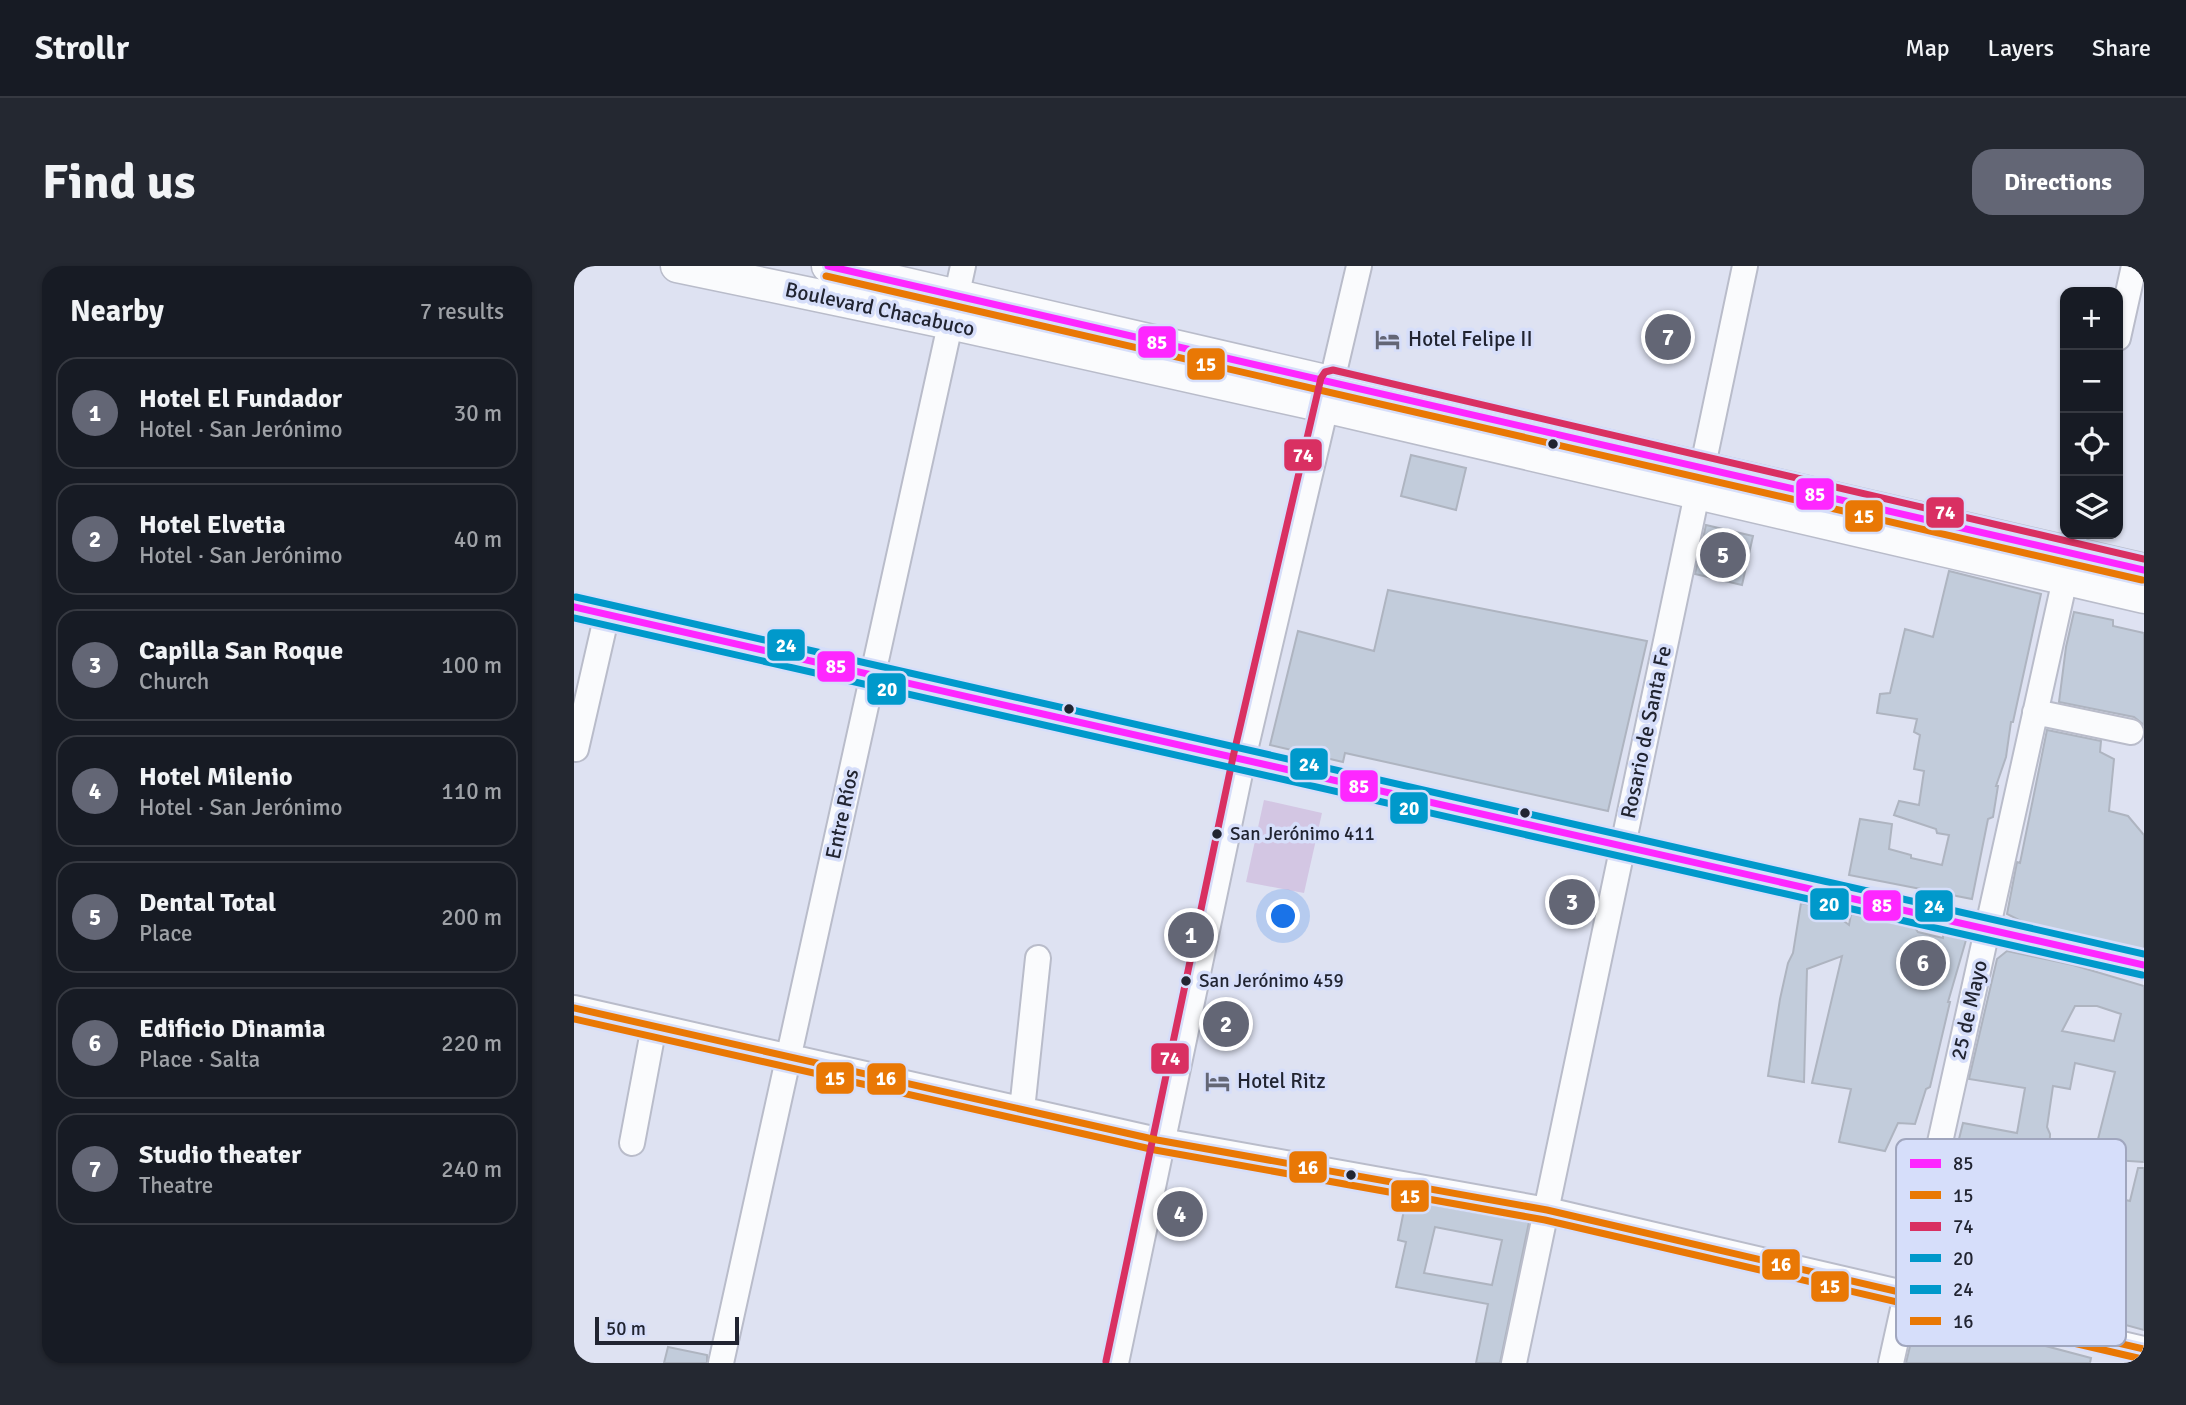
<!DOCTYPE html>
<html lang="en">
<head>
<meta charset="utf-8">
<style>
  body { margin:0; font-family:Signika,sans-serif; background:#242831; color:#f1f3f6 }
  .controls { position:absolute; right:21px; top:21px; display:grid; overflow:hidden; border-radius:14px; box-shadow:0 2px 5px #0004 }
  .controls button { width:63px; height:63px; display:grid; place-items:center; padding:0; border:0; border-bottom:2px solid #363941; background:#171b24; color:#f1f3f6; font:35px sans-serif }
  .scale { position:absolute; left:21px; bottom:18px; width:144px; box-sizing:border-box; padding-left:7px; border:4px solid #212431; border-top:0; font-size:19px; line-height:24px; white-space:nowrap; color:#212431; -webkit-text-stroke:5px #d6defa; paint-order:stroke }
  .you { position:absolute; left:710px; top:651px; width:24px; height:24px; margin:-18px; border:5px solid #fff; border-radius:50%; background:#1a73e8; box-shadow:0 0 0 10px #1a73e833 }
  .badge { display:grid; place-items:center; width:46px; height:46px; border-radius:50%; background:#636675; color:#fff; font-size:23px; font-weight:700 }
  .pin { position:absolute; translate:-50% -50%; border:4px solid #fff; box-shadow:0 2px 7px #0006 }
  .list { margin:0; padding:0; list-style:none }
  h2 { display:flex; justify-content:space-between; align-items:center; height:91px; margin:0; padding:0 28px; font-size:30px }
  h2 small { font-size:23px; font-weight:400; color:#9ea1a6 }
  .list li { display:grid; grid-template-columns:46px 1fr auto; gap:21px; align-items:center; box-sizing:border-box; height:112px; margin:0 14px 14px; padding:0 14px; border:2px solid #363941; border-radius:21px }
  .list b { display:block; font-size:26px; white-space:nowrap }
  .list p { margin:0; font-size:23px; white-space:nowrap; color:#9ea1a6 }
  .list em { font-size:23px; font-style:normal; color:#9ea1a6 }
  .icon { flex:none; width:38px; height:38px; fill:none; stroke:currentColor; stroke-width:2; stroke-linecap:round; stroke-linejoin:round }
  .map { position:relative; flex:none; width:1570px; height:1097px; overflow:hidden; border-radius:21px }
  header { display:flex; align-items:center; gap:42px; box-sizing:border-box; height:98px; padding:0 35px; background:#171b24; border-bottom:2px solid #363941 }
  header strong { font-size:33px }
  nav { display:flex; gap:38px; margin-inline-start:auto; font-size:24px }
  .intro { display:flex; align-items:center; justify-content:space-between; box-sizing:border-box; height:168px; padding:0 42px }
  h1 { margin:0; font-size:49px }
  .button { padding:18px 32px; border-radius:21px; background:#636675; color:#fff; font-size:24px; font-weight:700 }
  main { display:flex; gap:42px; padding:0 42px }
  aside { flex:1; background:#171b24; border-radius:21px; box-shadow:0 2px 5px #0004 }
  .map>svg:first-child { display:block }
  .green { fill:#d3c6e3 }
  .building { fill:#c2ccdb; stroke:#aeb4c0; stroke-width:2; fill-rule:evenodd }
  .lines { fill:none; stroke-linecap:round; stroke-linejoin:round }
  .minor-casing { stroke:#b9bcca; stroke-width:28 }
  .major-casing { stroke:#b9bcca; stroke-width:35 }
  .minor { stroke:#fafbfd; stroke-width:24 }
  .major { stroke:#fafbfd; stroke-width:32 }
  .bus-1-casing { stroke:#d6defa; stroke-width:12 }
  .bus-2-casing { stroke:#d6defa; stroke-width:12 }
  .bus-3-casing { stroke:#d6defa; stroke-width:12 }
  .bus-4-casing { stroke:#d6defa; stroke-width:12 }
  .bus-5-casing { stroke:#d6defa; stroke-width:12 }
  .bus-6-casing { stroke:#d6defa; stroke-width:12 }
  .bus-1 { stroke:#fe27ff; stroke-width:7 }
  .bus-2 { stroke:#e97805; stroke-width:7 }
  .bus-3 { stroke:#d93062; stroke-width:7 }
  .bus-4 { stroke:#0099cb; stroke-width:7 }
  .bus-5 { stroke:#0099cb; stroke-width:7 }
  .bus-6 { stroke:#e97805; stroke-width:7 }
  .bus-dot { fill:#212431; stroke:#d6defa; stroke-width:2.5 }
  .labels { text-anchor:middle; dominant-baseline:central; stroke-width:7; stroke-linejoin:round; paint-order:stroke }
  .bus-label { font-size:19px; fill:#212431; stroke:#d6defa; text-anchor:start }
  .street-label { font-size:21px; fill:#212431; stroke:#d6defa }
  .poi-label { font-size:21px; fill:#212431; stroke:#d6defa; text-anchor:start }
  .key { fill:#d6defa; stroke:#a0a6be; stroke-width:2 }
  .key-label { font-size:19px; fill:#212431 }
  .line-badge { stroke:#d6defa; stroke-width:2.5 }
  .badge-label { font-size:19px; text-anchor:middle; font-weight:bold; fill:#fff }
</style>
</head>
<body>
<header>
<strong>Strollr</strong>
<nav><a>Map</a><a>Layers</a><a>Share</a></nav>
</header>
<div class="intro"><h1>Find us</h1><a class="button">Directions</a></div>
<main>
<aside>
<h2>Nearby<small>7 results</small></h2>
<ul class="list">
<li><span class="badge">1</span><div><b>Hotel El Fundador</b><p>Hotel · San Jerónimo</p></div><em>30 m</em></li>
<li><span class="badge">2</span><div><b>Hotel Elvetia</b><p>Hotel · San Jerónimo</p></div><em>40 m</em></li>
<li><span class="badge">3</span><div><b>Capilla San Roque</b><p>Church</p></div><em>100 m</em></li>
<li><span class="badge">4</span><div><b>Hotel Milenio</b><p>Hotel · San Jerónimo</p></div><em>110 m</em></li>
<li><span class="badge">5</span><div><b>Dental Total</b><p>Place</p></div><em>200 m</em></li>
<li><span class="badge">6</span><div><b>Edificio Dinamia</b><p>Place · Salta</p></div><em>220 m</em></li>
<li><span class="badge">7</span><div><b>Studio theater</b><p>Theatre</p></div><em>240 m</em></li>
</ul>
</aside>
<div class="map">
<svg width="1570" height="1097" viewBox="0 0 1570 1097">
  <rect width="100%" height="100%" fill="#dee2f2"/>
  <path class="green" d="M 690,534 L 748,547 L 730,627 L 672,616 Z"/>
  <path class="building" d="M 837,189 L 892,202 L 882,244 L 827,230 Z
    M 1132,259 L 1179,270 L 1168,319 L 1121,308 Z
    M 1375,305 L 1467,328 L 1439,456 L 1437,456 L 1432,491 L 1422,520 L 1424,520 L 1419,551 L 1414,553 L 1398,633 L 1275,609 L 1286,553 L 1318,558 L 1315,583 L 1337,589 L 1337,592 L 1368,599 L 1375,569 L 1363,567 L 1362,563 L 1320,549 L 1325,535 L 1345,539 L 1350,505 L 1340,503 L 1346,469 L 1340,466 L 1343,453 L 1303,447 L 1306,428 L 1316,427 L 1331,363 L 1359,371 Z
    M 814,324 L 1073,375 L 1034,545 L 771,487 L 769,496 L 696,479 L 724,365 L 800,385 Z
    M 1500,346 L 1539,354 L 1539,360 L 1570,367 L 1570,459 L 1560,451 L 1485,436 L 1492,381 Z
    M 1473,464 L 1527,475 L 1526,486 L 1540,493 L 1535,545 L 1554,550 L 1570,569 L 1570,684 L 1451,657 L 1433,648 L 1443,596 L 1446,597 Z
    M 1227,637 L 1253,642 L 1275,659 L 1277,648 L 1341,662 L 1344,666 L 1369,672 L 1369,668 L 1392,674 L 1374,736 L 1376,736 L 1356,821 L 1352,823 L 1341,858 L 1324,857 L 1311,885 L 1265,876 L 1277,823 L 1238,817 L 1268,690 L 1233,703 L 1230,816 L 1194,810 L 1206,733 L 1214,697 L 1219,687 Z
    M 1433,685 L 1499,699 L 1570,720 L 1570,896 L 1525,893 L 1517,926 L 1556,935 L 1564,902 L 1570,902 L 1570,1064 L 1537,1055 L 1538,1044 L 1496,1038 L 1499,1027 L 1482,1024 L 1486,996 L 1444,990 L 1436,1029 L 1354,1011 L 1369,956 L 1364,957 L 1389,857 L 1443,867 L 1451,822 L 1395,813 L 1423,693 ZM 1501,740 L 1523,740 L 1547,748 L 1540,775 L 1488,765 ZM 1501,797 L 1541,806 L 1522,881 L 1508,877 L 1502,907 L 1475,902 L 1476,868 L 1473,861 L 1479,820 L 1496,823 Z
    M 832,934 L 955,956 L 926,1097 L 902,1097 L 914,1038 L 822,1021 L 832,976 L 824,974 ZM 861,961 L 928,974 L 918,1019 L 850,1007 Z
    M 1347,1047 L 1517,1092 L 1516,1097 L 1332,1097 L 1338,1072 Z
    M 94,1081 L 133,1089 L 133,1097 L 90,1097 Z"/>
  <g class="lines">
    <defs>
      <path id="minor" d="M 1544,72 L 1560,0
        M 0,341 L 1570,699
        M 1461,446 L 1557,466
        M 2,483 L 33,348
        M 0,742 L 583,874 L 973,944 L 1570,1083
        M 448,844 L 464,692
        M 58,877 L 80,760
        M 147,1097 L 389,0
        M 542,1097 L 669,493 L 785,0
        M 940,1097 L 1171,0
        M 1317,1097 L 1501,268"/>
      <path id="major" d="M 103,0 L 376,57 L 745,139 L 1570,331
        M 254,0 L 1570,304"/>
    </defs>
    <use href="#minor" class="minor-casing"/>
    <use href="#major" class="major-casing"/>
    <use href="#minor" class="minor"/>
    <use href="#major" class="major"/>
    <defs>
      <path id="bus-1" d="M 254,0 L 1570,304
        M 0,341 L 1570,699"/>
      <path id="bus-2" d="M 252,10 L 1568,314
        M 0,753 L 581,884 L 971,954 L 1568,1093"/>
      <path id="bus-3" d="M 532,1095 L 659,491 L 747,112 L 751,106 L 759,104 L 1570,293"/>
      <path id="bus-4" d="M 0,352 L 1568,709"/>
      <path id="bus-5" d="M 2,331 L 1570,688"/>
      <path id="bus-6" d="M 0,742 L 583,874 L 973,944 L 1570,1083"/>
    </defs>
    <use href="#bus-1" class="bus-1-casing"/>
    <use href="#bus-2" class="bus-2-casing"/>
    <use href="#bus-3" class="bus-3-casing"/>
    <use href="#bus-4" class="bus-4-casing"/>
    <use href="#bus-5" class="bus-5-casing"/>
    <use href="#bus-6" class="bus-6-casing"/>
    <use href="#bus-1" class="bus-1"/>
    <use href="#bus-2" class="bus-2"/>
    <use href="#bus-3" class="bus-3"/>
    <use href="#bus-4" class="bus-4"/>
    <use href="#bus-5" class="bus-5"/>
    <use href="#bus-6" class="bus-6"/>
  </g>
  <defs>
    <symbol id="hotel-bare" viewBox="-9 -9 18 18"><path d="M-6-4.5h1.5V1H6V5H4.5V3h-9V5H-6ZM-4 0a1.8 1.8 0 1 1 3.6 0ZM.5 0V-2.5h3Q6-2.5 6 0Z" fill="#636675" stroke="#d6defa" stroke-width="2.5" paint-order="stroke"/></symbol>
  </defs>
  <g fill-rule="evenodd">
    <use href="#hotel-bare" x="796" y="56" width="35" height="35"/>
    <use href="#hotel-bare" x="626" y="798" width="35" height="35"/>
  </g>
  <g class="bus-dot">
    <circle cx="979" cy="178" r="6"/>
    <circle cx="495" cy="443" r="6"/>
    <circle cx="951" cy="547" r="6"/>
    <circle cx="643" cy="568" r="6"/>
    <circle cx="612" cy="715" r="6"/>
    <circle cx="777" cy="909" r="6"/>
  </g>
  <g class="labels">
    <g class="bus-label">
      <text x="656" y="568">San Jerónimo 411</text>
      <text x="625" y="715">San Jerónimo 459</text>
    </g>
    <g class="street-label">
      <text transform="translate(306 43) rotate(12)">Boulevard Chacabuco</text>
      <text transform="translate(1072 466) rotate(-78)">Rosario de Santa Fe</text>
      <text transform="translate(268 548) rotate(-78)">Entre Ríos</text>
      <text transform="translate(1395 744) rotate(-77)">25 de Mayo</text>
    </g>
    <g class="poi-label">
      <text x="834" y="73">Hotel Felipe II</text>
      <text x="663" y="815">Hotel Ritz</text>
    </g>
  </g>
  <rect x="1322" y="873" width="230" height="207" rx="10" class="key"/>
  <rect x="1336" y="893" width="31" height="9" fill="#fe27ff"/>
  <rect x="1336" y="925" width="31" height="8" fill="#e97805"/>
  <rect x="1336" y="956" width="31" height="9" fill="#d93062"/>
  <rect x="1336" y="988" width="31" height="8" fill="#0099cb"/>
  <rect x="1336" y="1019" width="31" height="9" fill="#0099cb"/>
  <rect x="1336" y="1051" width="31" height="8" fill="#e97805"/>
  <g class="key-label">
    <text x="1379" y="904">85</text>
    <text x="1379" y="936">15</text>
    <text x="1379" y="967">74</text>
    <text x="1379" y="999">20</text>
    <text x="1379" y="1030">24</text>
    <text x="1379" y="1062">16</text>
  </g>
  <g class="line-badge">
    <rect x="563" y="59" width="40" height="34" rx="7" fill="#fe27ff"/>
    <rect x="612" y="81" width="40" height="34" rx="7" fill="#e97805"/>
    <rect x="709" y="172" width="40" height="34" rx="7" fill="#d93062"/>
    <rect x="1221" y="211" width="40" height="34" rx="7" fill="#fe27ff"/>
    <rect x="1351" y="230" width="40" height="33" rx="7" fill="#d93062"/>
    <rect x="1270" y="233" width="40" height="34" rx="7" fill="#e97805"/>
    <rect x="192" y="362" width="40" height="34" rx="7" fill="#0099cb"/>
    <rect x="242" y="384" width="40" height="33" rx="7" fill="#fe27ff"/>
    <rect x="292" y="406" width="41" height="34" rx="7" fill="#0099cb"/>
    <rect x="715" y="481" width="40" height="34" rx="7" fill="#0099cb"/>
    <rect x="765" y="503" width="40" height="34" rx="7" fill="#fe27ff"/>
    <rect x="815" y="525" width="40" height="34" rx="7" fill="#0099cb"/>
    <rect x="1235" y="621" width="41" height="34" rx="7" fill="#0099cb"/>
    <rect x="1288" y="623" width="40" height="33" rx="7" fill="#fe27ff"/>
    <rect x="1340" y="623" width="40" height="34" rx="7" fill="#0099cb"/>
    <rect x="576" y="776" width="40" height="33" rx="7" fill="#d93062"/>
    <rect x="241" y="795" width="40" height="34" rx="7" fill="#e97805"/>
    <rect x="292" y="796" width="41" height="34" rx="7" fill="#e97805"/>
    <rect x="714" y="884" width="40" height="34" rx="7" fill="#e97805"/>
    <rect x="816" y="913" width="40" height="34" rx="7" fill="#e97805"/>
    <rect x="1187" y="982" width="40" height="33" rx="7" fill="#e97805"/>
    <rect x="1236" y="1004" width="40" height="33" rx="7" fill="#e97805"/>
  </g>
  <g class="badge-label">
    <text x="583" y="83">85</text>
    <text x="632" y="105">15</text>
    <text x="729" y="196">74</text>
    <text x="1241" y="235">85</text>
    <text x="1371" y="253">74</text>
    <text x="1290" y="257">15</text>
    <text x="212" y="386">24</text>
    <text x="262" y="407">85</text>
    <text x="313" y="430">20</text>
    <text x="735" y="505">24</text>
    <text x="785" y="527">85</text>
    <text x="835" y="549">20</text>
    <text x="1255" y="645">20</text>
    <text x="1308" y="646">85</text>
    <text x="1360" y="647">24</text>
    <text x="596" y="799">74</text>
    <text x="261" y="819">15</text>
    <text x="312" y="819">16</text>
    <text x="734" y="908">16</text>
    <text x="836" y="937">15</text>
    <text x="1207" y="1005">16</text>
    <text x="1256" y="1027">15</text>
  </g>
</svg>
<div class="controls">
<button>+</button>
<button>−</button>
<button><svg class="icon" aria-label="locate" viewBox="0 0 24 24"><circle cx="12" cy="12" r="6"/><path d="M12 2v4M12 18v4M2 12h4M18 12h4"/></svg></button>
<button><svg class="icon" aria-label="layers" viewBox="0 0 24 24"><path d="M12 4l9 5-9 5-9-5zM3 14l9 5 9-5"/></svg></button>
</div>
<div class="scale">50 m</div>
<div class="you"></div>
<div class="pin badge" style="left:617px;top:669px">1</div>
<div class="pin badge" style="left:652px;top:758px">2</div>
<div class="pin badge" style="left:998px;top:636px">3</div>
<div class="pin badge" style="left:606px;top:948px">4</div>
<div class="pin badge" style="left:1149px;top:289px">5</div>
<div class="pin badge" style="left:1349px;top:697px">6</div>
<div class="pin badge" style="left:1094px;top:71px">7</div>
</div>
</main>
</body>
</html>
